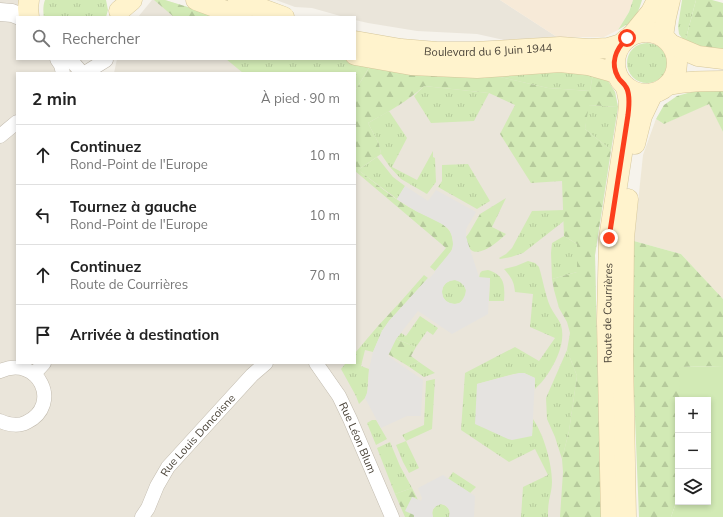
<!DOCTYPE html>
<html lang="fr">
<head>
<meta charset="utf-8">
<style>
  body { margin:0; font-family:Mulish,sans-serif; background:#f6f6f6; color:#222 }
  .controls { position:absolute; right:12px; bottom:12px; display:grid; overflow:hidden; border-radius:0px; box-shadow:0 2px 6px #0003 }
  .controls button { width:36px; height:36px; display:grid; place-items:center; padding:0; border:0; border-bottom:1px solid #e0e0e0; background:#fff; color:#222; font:20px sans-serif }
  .stop { position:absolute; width:12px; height:12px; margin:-9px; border:3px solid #fc3f1d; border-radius:50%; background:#fff }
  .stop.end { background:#fc3f1d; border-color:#fff; box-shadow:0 1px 4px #0008 }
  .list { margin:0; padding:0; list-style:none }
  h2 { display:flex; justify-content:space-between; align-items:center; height:52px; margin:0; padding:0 16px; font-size:17px }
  h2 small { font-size:13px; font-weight:400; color:#767676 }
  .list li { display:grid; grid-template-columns:26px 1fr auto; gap:12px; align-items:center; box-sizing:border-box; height:60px; padding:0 16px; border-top:1px solid #e0e0e0 }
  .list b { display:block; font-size:15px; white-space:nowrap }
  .list p { margin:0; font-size:13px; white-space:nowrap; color:#767676 }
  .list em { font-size:13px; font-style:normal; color:#767676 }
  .icon { flex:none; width:22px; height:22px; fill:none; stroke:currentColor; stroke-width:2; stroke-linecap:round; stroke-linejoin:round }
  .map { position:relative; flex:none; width:723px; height:517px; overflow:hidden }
  .search { position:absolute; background:#fff; box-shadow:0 2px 6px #0003; left:16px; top:16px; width:340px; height:44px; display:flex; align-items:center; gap:10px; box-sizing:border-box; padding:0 14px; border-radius:0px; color:#767676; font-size:15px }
  .panel { position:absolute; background:#fff; box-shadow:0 2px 6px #0003; left:16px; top:72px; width:340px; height:292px; border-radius:0px }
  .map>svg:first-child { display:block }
  .residential { fill:#eae5da }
  .commercial { fill:#f7ead8 }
  .education { fill:#efe8d6 }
  .grass { fill:url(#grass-tufts) }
  .forest { fill:url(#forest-firs) }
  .garden { fill:#d2eab5 }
  .parking { fill:#e5e3e0; fill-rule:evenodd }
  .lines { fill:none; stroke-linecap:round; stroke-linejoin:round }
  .minor-casing { stroke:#c2bbae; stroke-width:15 }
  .tertiary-casing { stroke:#c2bbae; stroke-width:19 }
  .secondary-casing { stroke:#d6c79b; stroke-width:21 }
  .minor { stroke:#fff; stroke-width:14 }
  .tertiary { stroke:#fff; stroke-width:18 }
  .secondary { stroke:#fff3cd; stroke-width:20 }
  .route { stroke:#fc3f1d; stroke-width:5 }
  .labels { text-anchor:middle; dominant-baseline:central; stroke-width:3; stroke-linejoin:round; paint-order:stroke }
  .street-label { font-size:11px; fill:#4b4439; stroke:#fff }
</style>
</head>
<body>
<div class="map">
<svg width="723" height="517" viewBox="0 0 723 517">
  <defs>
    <pattern id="grass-tufts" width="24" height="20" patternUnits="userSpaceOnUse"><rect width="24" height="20" fill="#d2eab5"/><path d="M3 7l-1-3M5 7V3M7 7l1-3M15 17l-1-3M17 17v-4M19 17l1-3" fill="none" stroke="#b6ca9c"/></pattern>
    <pattern id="forest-firs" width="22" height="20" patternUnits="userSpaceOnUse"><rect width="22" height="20" fill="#d2eab5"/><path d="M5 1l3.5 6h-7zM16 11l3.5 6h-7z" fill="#b6ca9c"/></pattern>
  </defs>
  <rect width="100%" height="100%" fill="#f6f3ec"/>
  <path class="residential" d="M 0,0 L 21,0 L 17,17 L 17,59 L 51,59 L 69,73 L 17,73 L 17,363 L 355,363 L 355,73 L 114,73 L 117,59 L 344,59 L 406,68 L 608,81 L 615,92 L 618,107 L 595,255 L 601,517 L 0,517 Z
    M 152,0 L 165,0 L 216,17 L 138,17 Z
    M 276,0 L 500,0 L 557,37 L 504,40 L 477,34 L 417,31 L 368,23 L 355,20 L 355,17 L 344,17 L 312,8 L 295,7 Z"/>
  <path class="commercial" d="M 500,0 L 633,0 L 629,12 L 618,30 L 604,37 L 557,37 Z"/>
  <path class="education" d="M 709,103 L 723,132 L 723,299 L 681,254 L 634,241 L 643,155 L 656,119 L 664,124 Z"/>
  <path class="grass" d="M 45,0 L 106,0 L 108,10 L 106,17 L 44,17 C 43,12 43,5 45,0 Z
    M 633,0 L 642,0 C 637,17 634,21 618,30 L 629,12 Z
    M 682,0 L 696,0 L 685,42 L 679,34 L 678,26 Z
    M627 63a20 20 0 1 1 40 0a20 20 0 1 1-40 0Z
    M 226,59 L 343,59 L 370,66 L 355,91 L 355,73 L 243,73 Z
    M 538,68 L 593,73 L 590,91 L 548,88 L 479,72 Z
    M 424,86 L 489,93 L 474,121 L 431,123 L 414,96 Z
    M 588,105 L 618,107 L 611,150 L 585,129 Z
    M 389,111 L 407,138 L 392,167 L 417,180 L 433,151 L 433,157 L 435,158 L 436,182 L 427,194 L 401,179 L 390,167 L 381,154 L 379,144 L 368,123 Z
    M 377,157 L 393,177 L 405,186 L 397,199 L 358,170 Z
    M 468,164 L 490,201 L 477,209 L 438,187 L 442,181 L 442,165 Z
    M 564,210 L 564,221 L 523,253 L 511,257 L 500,259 L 499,258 L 506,254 L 512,248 L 532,211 Z
    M 564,236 L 577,244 L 577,272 L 552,279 L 551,253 L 552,243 Z
    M 528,261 L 535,263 L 539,267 C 543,280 545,294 550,306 C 553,313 559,319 561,325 C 566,342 556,362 547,375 C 544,380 539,385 535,389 L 535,378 L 524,373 L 514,374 L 477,384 L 532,436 L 533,419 C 544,435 552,463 552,482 C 552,489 550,495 549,501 C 548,506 548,512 548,517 L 521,517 L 523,487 L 548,475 L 535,449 L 509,462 L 461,430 L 465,373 L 515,347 L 539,361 L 555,338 L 530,327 L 533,294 L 515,292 C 514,281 511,277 504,269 L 516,266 Z
    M 488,270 C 505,275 505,286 504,301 L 489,301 L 490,278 L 479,278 L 480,273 L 482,271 Z
    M442 292a12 12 0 1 1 24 0a12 12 0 1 1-24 0Z
    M 420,316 L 438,328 L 433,335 L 427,331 L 416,347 L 396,339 L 401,333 L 406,336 Z
    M 378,326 L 382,331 L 373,352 L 365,350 L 361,366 L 369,369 L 367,394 L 365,398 L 359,404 L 356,396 L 341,369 L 346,363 L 355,363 L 355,353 Z
    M 567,350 L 577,376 L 569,431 L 562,459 L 555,437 L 547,419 L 546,398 Z
    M 419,362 L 435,373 L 424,377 L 408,366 Z
    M 435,379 L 432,429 L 406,441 L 419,468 L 409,473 L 403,462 L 396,445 L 406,441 L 402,435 L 424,425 L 426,381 Z
    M 372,420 L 376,420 L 387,439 L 376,445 L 367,423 Z
    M 390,442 L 400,466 L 412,488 L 395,494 L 377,448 Z
    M 453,472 L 476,487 L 470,493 L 448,479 Z
    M 441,504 C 448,506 451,510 449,517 L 433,517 C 431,510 434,506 441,504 Z"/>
  <path class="forest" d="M 154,0 L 165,0 L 201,11 L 216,17 L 174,17 Z
    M 696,0 L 712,0 L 723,3 L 723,52 L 685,42 Z
    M 372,63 L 479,72 L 548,88 L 590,91 L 593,73 L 608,81 L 615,92 L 618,107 L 589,105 L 585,129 L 611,150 L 595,255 L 601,517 L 560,517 L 563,472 L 562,459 L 569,431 L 577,376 L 567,350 L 570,333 L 567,322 L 559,308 L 554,290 L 552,279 L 577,272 L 577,244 L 564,236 L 562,181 L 531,183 L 500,134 L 515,105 L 489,93 L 424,86 C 408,101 388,112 368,123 L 379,144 L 381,154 L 358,170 C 377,184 395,200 416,211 C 427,217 450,223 452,237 C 453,240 454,246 452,249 C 451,254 439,266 435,271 L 430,267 L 446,248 L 355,171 L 355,91 Z
    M 695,91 L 723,91 L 723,132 L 709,104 L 664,124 L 656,119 L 664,105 L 677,96 Z
    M 506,198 L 492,227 L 506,234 C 500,240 479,259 470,249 C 467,246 467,241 466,237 L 469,233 L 480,214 Z
    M 634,241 L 681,254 L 723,299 L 723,366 L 680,367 L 680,400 L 678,400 L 678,497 L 671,517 L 639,517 L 633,369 L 633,299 Z
    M 424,275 L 428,278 L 389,321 L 382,331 L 378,326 L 402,300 Z
    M 396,339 L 416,347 L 411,356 L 419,362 L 408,366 L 388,354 Z
    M 412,488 L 418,500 L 412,497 L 414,517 L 405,517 L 395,494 Z"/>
  <path class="garden" d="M 723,366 L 723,517 L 671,517 L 678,497 L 678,502 L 708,502 L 708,400 L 680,400 L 679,367 Z"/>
  <path class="parking" d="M 405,186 L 428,201 L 436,190 L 476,212 L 466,229 L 466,237 L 479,277 L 490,278 L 488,314 L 452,334 L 418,311 L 396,339 L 388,356 L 423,380 L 421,416 L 407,416 L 381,428 L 365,398 L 368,390 L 369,369 L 373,352 L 382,331 L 389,321 L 428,278 L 429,279 L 435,272 L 435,271 L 452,250 L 453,244 L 452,236 L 449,229 L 442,224 L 416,211 L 397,199 ZM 455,280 L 460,282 L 464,286 L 466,290 L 465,295 L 463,299 L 460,303 L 455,304 L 450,303 L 446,301 L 443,297 L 442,292 L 443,287 L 446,283 L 450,281 Z
    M 519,373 L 524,373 L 535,378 L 532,436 L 512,440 L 508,439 L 475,424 L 477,384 Z
    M 443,475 L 475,496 L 474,517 L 449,517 L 450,512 L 448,508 L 445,505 L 441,504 L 436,506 L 433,509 L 432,513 L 433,517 L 414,517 L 414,515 L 405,511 L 412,497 L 421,501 L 422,498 L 418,488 Z"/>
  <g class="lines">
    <defs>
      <g id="minor">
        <path d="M 57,59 L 61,65 L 63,73"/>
        <path d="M 70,59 L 82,73"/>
        <path d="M 85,73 L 106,60"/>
        <path d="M 0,136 L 17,122"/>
        <path id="s1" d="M 316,363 L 339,396 L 350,419 L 392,517"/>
        <path d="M 0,371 C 39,354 62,405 27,422 C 18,427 9,425 0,421"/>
        <path d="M 34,374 L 44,363"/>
        <path id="s2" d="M 142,517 L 148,508 L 157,486 L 168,467 L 252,375 L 266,363"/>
      </g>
      <path id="tertiary" d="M 0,12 L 12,13 L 22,17"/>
      <g id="secondary">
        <path d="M 29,0 L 28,8 L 29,17"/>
        <path d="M 196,0 L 242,17"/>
        <path d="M 238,0 L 284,17"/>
        <path d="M 119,11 L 132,0"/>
        <circle cx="646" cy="63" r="31"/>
        <path d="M 633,34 L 651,12 L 657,0"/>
        <path d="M 663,36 L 666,17 L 670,0"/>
        <path id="s3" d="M 355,41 L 401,49 L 437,52 L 475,52 L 560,47 L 589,49 L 608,48 L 621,44"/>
        <path d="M 672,45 L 698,56 L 723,59"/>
        <path d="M 355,55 L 411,65 L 477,68 L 560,62 L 588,65 L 616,73"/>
        <path d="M 668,85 C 687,81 704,81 723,81"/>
        <path d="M 635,144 L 642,116 L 653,93"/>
        <path id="s4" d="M 611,517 L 607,321 L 609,238 L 628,115 L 629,102 L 626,87"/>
        <path d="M 626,517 L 623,356 L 624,238 L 628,199"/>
      </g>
    </defs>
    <use href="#minor" class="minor-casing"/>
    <use href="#tertiary" class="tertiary-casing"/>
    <use href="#secondary" class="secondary-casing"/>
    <use href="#minor" class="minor"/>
    <use href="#tertiary" class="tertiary"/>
    <use href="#secondary" class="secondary"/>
  </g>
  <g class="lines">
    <path class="route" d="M 609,238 L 628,115 C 629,107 630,93 626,87 C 624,83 620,81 618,77 C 610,63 616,49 627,38"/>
  </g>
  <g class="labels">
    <g class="street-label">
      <text stroke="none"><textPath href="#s3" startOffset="134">Boulevard du 6 Juin 1944</textPath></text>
      <text stroke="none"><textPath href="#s4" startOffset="204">Route de Courrières</textPath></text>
      <text stroke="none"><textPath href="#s2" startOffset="100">Rue Louis Dancoisne</textPath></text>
      <text stroke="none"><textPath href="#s1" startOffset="86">Rue Léon Blum</textPath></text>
    </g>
  </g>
</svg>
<div class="controls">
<button>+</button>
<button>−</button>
<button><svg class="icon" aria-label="layers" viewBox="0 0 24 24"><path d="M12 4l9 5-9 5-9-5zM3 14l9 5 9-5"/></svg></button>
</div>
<div class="stop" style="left:627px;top:38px"></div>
<div class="stop end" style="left:609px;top:238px"></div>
<div class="search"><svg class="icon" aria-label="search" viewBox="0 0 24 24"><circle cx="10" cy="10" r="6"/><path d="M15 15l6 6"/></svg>Rechercher</div>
<section class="panel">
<h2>2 min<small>À pied · 90 m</small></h2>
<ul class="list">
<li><svg class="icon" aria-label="ahead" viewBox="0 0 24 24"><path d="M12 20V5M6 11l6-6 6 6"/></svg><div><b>Continuez</b><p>Rond-Point de l'Europe</p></div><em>10 m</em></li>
<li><svg class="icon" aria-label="left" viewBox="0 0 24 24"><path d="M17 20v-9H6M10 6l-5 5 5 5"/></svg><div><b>Tournez à gauche</b><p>Rond-Point de l'Europe</p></div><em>10 m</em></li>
<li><svg class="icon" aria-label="ahead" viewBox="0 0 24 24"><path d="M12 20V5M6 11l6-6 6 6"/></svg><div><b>Continuez</b><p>Route de Courrières</p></div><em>70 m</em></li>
<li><svg class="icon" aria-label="arrive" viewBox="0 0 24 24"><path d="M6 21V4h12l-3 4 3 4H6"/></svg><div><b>Arrivée à destination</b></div></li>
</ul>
</section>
</div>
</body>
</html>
